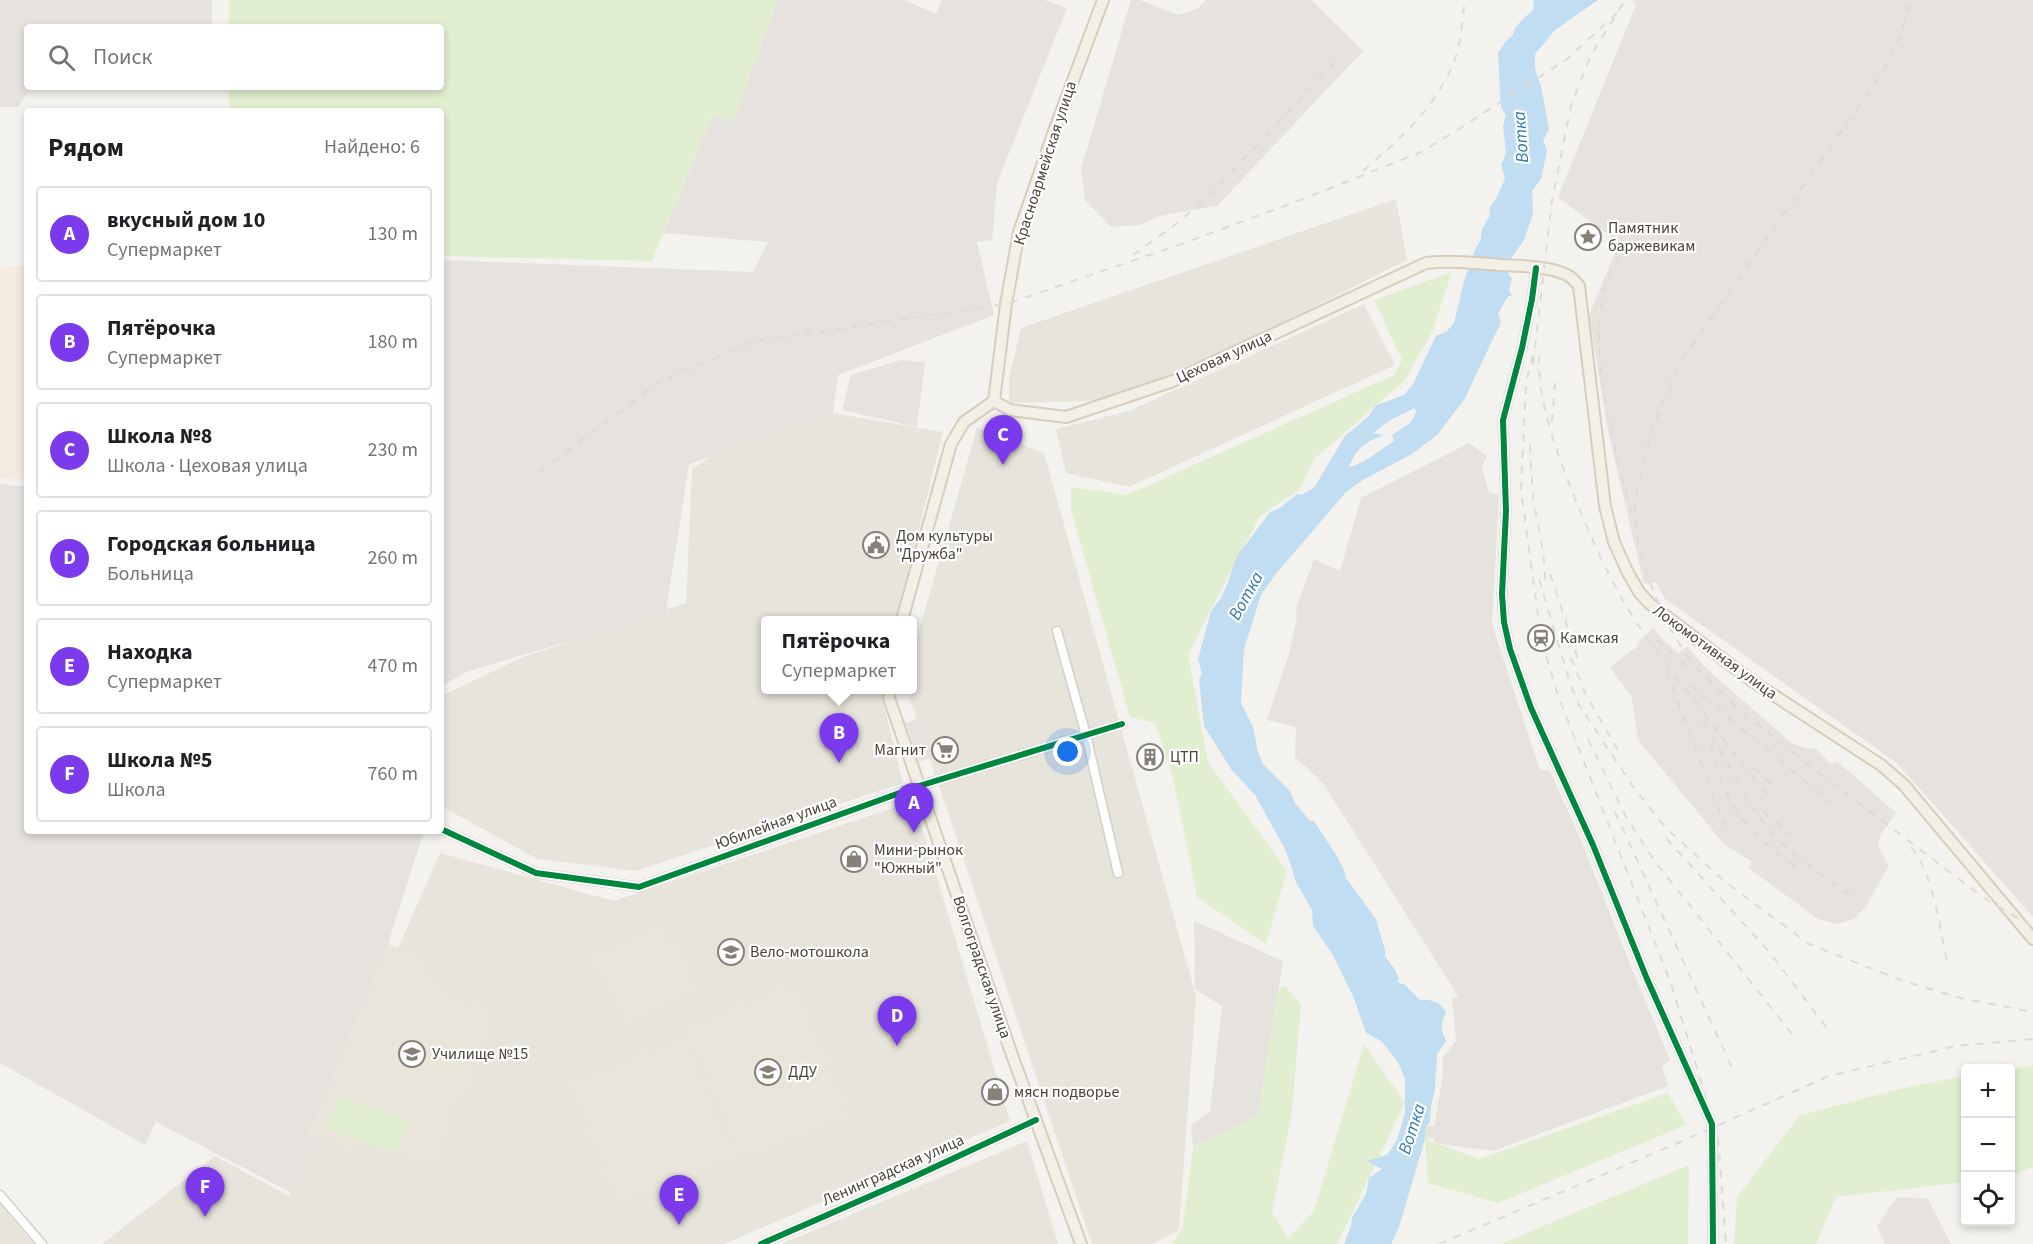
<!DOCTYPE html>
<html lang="ru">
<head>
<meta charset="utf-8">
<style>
  body { margin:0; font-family:"Source Sans 3",sans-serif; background:#f2f2f2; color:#202124 }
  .controls { position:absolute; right:18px; bottom:18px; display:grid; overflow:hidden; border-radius:6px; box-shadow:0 3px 9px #0003 }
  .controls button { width:54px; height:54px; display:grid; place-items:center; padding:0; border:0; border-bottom:2px solid #e0e0e0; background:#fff; color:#202124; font:30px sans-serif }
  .you { position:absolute; left:1068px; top:752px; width:21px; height:21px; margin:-15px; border:4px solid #fff; border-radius:50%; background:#1a73e8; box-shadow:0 0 0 9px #1a73e833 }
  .badge { display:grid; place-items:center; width:39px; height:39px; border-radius:50%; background:#7c3aed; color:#fff; font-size:20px; font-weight:700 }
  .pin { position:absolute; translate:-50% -50px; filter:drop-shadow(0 2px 3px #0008) }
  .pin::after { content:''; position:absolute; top:32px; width:21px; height:18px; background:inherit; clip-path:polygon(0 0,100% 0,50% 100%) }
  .popup { position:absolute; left:761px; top:616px; width:156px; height:78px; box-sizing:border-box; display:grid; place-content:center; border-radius:6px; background:#fff; filter:drop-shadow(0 2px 4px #0005); font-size:20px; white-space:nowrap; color:#757577 }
  .popup b { font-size:22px; color:#202124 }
  .popup::after { content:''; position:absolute; left:50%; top:100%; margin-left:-12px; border:12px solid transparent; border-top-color:#fff }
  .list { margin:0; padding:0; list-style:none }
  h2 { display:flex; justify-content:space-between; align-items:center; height:78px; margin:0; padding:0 24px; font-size:26px }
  h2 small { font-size:20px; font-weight:400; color:#757577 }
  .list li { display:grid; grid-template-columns:39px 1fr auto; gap:18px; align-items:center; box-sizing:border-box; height:96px; margin:0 12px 12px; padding:0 12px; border:2px solid #e0e0e0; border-radius:6px }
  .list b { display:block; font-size:22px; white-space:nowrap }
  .list p { margin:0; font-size:20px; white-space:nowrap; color:#757577 }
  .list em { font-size:20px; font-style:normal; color:#757577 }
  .icon { flex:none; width:33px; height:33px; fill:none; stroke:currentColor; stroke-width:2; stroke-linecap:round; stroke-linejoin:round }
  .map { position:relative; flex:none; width:2033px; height:1244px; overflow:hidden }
  .search { position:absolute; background:#fff; box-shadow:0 3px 9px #0003; left:24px; top:24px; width:420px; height:66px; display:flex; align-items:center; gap:15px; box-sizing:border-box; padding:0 21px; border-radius:6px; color:#757577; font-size:22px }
  .panel { position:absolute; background:#fff; box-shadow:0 3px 9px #0003; left:24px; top:108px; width:420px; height:726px; border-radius:6px }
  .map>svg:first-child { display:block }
  .residential { fill:#e7e4dc }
  .commercial { fill:#f3ebdf }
  .industrial { fill:#e6e2de }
  .education { fill:#eae5da }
  .green { fill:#e1eecf }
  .parking { fill:#e6e3df }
  .water { fill:#c0ddf1; fill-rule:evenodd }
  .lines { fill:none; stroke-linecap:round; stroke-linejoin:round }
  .minor-casing { stroke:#d2d0cb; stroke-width:11 }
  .major-casing { stroke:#d6cebb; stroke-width:14 }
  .minor { stroke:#fdfdfc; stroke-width:8 }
  .major { stroke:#f2efe6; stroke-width:10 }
  .rail { stroke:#dbdbda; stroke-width:2; stroke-dasharray:8 8; stroke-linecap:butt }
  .cycleway-casing { stroke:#fff; stroke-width:10 }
  .cycleway { stroke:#00873e; stroke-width:6 }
  .labels { text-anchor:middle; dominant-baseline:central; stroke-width:4.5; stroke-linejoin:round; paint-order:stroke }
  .street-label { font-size:16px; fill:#4b4439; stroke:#fff }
  .poi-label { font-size:16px; fill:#4b4439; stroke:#fff; text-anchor:start }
  .water-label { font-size:18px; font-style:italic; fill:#2e7ab2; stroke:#fff }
</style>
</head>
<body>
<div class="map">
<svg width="2033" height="1244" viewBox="0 0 2033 1244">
  <rect width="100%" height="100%" fill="#f4f2ee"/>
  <path class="residential" d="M 1396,199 L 1407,260 L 1168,380 L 1092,401 L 1009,403 L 1009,378 L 1021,328 Z
    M 1364,304 L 1395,365 L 1129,487 L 1066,473 L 1056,429 L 1129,411 Z
    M 786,405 L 943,432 L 896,620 L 766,620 L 766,690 L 880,690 L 903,783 L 636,871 L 537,859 L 441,806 L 441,696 L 523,657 L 686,603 L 692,469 Z
    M 977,428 L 1044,453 L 1196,996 L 1179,1230 L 1153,1244 L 1092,1244 L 907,690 L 912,690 L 913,652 Z
    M 914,801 L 1010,1121 L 724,1244 L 102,1244 L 215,1156 L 289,1196 L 440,853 L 614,901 Z
    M 1027,1141 L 1058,1244 L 781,1244 Z
    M 0,1204 L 34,1244 L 0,1244 Z"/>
  <path class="commercial" d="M 27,266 L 27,469 L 24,480 L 0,478 L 0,267 Z"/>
  <path class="industrial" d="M 0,0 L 212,0 L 212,27 L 27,27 L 27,87 L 87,87 L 32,87 L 18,107 L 0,107 Z
    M 778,0 L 904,0 L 936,14 L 942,0 L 1044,0 L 1067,8 L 997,183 L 992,240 L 977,242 L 994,315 L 838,375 L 833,413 L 689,464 L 666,612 L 466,672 L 441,687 L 441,260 L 753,272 L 768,242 L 664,233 L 712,115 L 733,121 Z
    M 1131,0 L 1140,0 L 1178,15 L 1197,9 L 1206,0 L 1311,0 L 1363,51 L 1217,206 L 1159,216 L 1140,225 L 1111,227 L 1085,200 L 1081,169 Z
    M 1633,0 L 2033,0 L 2033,917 L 1897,763 L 1665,599 L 1656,582 L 1644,584 L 1609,436 L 1589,315 L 1619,243 L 1558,197 L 1636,5 Z
    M 901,360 L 925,362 L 917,427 L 842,410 L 851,375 Z
    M 1469,443 L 1487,456 L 1482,467 L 1489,493 L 1499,495 L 1492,624 L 1540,770 L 1550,771 L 1580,838 L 1630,964 L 1670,1060 L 1662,1067 L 1668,1086 L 1493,1151 L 1435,1143 L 1433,1138 L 1425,1139 L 1425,1126 L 1434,1126 L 1442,1082 L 1443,1057 L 1456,1041 L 1452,998 L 1458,996 L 1323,783 L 1295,757 L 1296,727 L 1267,720 L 1288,657 L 1297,619 L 1296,608 L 1314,559 L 1340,571 L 1361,498 Z
    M 0,484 L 27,487 L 27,831 L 424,831 L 388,944 L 309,1136 L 318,1139 L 292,1193 L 156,1122 L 145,1145 L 0,1063 Z
    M 1653,628 L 1666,643 L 1679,653 L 1687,647 L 1708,670 L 1793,744 L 1806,748 L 1816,749 L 1831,764 L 1837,761 L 1896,813 L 1880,835 L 1878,847 L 1889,865 L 1867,905 L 1854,919 L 1838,924 L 1818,919 L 1749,868 L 1751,861 L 1724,844 L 1638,740 L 1632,698 L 1610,667 L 1639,645 L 1638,642 Z
    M 1194,921 L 1283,961 L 1258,1116 L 1193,1147 L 1191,1125 L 1210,1111 L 1222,1006 L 1195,989 Z
    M 1897,1197 L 1928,1199 L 1951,1244 L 1885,1244 L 1877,1226 Z"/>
  <path class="education" d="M 660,923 L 696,989 L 628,1026 L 592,960 Z
    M 388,944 L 429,959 L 431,988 L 496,1014 L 467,1096 L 456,1093 L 439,1165 L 309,1137 Z
    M 795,984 L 849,1117 L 741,1161 L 687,1028 Z
    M 685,1037 L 734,1156 L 619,1204 L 570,1084 Z"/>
  <path class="green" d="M 229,0 L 778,0 L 733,121 L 712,115 L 652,261 L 441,256 L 441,111 L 229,111 L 229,87 L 441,87 L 441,27 L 229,27 Z
    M 1452,272 L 1432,332 L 1405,380 L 1314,459 L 1300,489 L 1260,516 L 1188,654 L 1208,762 L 1287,871 L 1266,944 L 1197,897 L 1172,774 L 1155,723 L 1130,717 L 1071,510 L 1071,487 L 1127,495 L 1394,375 L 1402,360 L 1374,300 Z
    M 1284,985 L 1301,1004 L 1292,1113 L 1272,1212 L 1288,1238 L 1314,1211 L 1364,1044 L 1405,1103 L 1337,1244 L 1172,1244 L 1183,1226 L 1193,1147 L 1258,1115 L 1278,990 Z
    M 2033,1065 L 2033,1167 L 2011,1176 L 2011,1069 Z
    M 1965,1076 L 1965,1182 L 1836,1197 L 1816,1244 L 1734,1244 L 1737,1197 L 1800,1115 L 1916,1085 Z
    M 1668,1093 L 1686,1125 L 1498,1203 L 1428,1183 L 1425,1139 L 1479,1159 Z
    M 338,1096 L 408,1120 L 397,1153 L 327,1130 Z
    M 1689,1165 L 1688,1244 L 1500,1244 Z"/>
  <path class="parking" d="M 919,718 L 932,758 L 918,762 L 906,723 Z"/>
  <path class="water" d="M 1534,0 L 1598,0 L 1555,30 L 1535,54 L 1535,69 L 1541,86 L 1549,129 L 1543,141 L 1547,150 L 1541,179 L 1532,191 L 1533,214 L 1524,240 L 1512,257 L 1508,274 L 1512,279 L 1509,290 L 1512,296 L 1508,296 L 1498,314 L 1501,322 L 1464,400 L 1437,435 L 1412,454 L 1361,481 L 1346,492 L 1275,575 L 1261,595 L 1244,649 L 1241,703 L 1253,727 L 1258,752 L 1263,764 L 1290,791 L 1295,803 L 1309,820 L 1314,821 L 1336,855 L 1344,870 L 1346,878 L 1376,919 L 1385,950 L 1385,956 L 1395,970 L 1399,979 L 1397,982 L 1405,985 L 1420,1000 C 1432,999 1440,1002 1446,1012 C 1441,1024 1440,1029 1446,1041 L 1437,1054 L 1435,1090 L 1431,1105 L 1430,1122 L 1425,1127 L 1425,1139 L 1399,1227 L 1391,1244 L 1344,1244 L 1351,1226 L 1352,1218 L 1366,1194 L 1369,1178 L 1382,1169 L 1367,1161 L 1387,1155 L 1397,1140 L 1405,1112 L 1405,1079 L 1398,1062 L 1381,1041 L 1366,1033 L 1353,996 L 1333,955 L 1313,926 L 1312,910 L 1296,882 L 1286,851 L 1255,795 L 1231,769 L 1204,726 L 1199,679 L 1202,674 L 1198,659 L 1211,611 L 1221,598 L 1227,585 L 1237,556 L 1270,512 L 1280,508 L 1297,494 L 1301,495 L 1314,488 L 1345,436 L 1368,417 L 1375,406 L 1404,395 L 1413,384 L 1436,336 L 1446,332 L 1454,323 L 1464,281 L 1475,250 L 1481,239 L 1482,229 L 1489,217 L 1490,207 L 1496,199 L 1505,179 L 1501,165 L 1506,153 L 1503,126 L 1506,115 L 1501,107 L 1498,53 L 1506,41 L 1513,35 L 1515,28 L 1523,19 L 1533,10 ZM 1414,408 L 1417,411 L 1410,423 L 1392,435 L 1394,441 C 1379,450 1366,463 1349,467 C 1353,456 1359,447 1370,441 C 1375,438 1379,438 1383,435 L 1374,433 C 1385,421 1400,416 1414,408 Z"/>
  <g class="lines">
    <defs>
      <path id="minor" d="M 1536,268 L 1532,299 L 1522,348 L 1503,420 L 1506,511 L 1502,594 L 1504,622 L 1510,649 L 1531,708 L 1593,845 L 1647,979 L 1712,1124 L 1713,1244
        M 1057,631 L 1086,735 L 1118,873
        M 441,829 L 536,873 L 639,887 L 919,786 L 1122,724
        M 0,1195 L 42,1244
        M 761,1244 L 907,1180 L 1036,1120"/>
      <path id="major" d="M 994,401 L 1010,410 L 1066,417 L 1173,381 L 1426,263 C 1451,260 1475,263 1500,265 C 1522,266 1545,266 1565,274 C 1572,277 1575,281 1579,286 L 1605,506 L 1614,542 L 1627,571 L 1639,592 L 1650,604 L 1752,681 L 1881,765 L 1904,785 L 2033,939
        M 994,401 L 1006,304 L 1019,232 L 1053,134 L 1103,0
        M 902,620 L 951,444 L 964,422 L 994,401
        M 890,690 L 889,698 L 1012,1055 L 1081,1244"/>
    </defs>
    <use href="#minor" class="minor-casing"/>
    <use href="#major" class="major-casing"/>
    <use href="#minor" class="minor"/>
    <use href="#major" class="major"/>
    <path class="rail" d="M 1363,171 C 1402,137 1438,106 1456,56 C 1462,39 1462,18 1465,0
      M 1133,255 L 1172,227 L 1207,198 L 1338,59
      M 1533,355 L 1526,383 L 1521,490 L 1541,638 L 1557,693 L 1671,984 L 1718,1136 L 1726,1244
      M 1539,355 C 1538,398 1552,438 1567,478 C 1585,525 1605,571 1631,614 C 1652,648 1679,680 1704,713 C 1726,742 1746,772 1772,798
      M 1533,364 L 1552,201 L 1571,106 L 1590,57 L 1625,0
      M 1552,422 L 1555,383
      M 1530,445 L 1533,498 L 1543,551 L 1546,588
      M 539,472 L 659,382 L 751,342 L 1006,304 L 1176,246 L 1311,196 L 1421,152 L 1456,131 L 1567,59 L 1617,13
      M 1632,513 C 1613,444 1583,342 1610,273 C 1615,261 1625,249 1632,237
      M 1550,574 L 1580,665
      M 1539,579 L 1570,683 L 1579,705 L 1634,788 L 1665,827 L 1724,881 L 1809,944 L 1903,981 L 1960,998 L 2033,1012
      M 1657,640 L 1695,673
      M 1571,658 L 1586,695 L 1620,754
      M 1666,671 L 1725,826
      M 1692,686 L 1698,692 L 1831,803
      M 1730,702 L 1810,766 L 1984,898 L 2033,927
      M 1735,706 C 1717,687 1696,670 1682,648 C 1659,615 1633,546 1635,506 C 1635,497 1638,487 1640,479 C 1649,435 1663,397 1683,358 L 1884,70 L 1899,38 L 1912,0
      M 1703,721 L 1753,808 L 1772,833 L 1791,852 L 1852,897
      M 1588,739 L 1625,815 L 1653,859 L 1792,1034
      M 1710,746 C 1727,809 1746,831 1798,869
      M 1753,768 L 1778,790
      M 1763,811 L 1791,835
      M 1615,812 L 1732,1068
      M 1666,838 L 1771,954 L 1829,1031
      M 1911,847 C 1934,874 1940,931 1948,966
      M 1439,1244 L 1678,1143 L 1829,1076 L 1956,1046 L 2033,1039"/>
    <defs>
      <path id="cycleway" d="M 1536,268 L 1532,299 L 1522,348 L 1503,420 L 1506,511 L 1502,594 L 1504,622 L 1510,649 L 1531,708 L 1593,845 L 1647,979 L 1712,1124 L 1713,1244
        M 441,829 L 536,873 L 639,887 L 919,786 L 1122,724
        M 761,1244 L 907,1180 L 1036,1120"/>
    </defs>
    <use href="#cycleway" class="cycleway-casing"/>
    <use href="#cycleway" class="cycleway"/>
  </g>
  <defs>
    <symbol id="sight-ring" viewBox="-11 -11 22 22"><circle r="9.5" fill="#fff" stroke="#868178" stroke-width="1.5"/><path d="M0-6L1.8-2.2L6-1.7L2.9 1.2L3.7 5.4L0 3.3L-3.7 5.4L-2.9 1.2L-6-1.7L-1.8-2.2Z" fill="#868178"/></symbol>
    <symbol id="civic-ring" viewBox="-11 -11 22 22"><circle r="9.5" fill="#fff" stroke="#868178" stroke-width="1.5"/><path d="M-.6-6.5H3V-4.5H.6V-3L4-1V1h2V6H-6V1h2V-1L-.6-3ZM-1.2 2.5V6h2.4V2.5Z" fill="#868178"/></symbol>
    <symbol id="station-ring" viewBox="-11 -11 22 22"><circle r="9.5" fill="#fff" stroke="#868178" stroke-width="1.5"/><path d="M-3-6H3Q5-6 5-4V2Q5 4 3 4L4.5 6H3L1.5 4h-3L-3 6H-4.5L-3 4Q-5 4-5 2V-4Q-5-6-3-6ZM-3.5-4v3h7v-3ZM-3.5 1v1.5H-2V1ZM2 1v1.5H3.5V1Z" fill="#868178"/></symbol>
    <symbol id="supermarket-ring" viewBox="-11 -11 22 22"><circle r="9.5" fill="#fff" stroke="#868178" stroke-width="1.5"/><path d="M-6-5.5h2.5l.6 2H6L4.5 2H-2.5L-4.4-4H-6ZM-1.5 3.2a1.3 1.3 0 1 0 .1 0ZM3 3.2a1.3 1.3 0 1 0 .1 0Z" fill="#868178"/></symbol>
    <symbol id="building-ring" viewBox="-11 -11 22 22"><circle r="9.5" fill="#fff" stroke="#868178" stroke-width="1.5"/><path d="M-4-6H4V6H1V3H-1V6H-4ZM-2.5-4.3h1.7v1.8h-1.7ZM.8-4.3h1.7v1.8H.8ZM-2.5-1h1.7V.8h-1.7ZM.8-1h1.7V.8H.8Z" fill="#868178"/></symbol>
    <symbol id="shop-ring" viewBox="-11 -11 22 22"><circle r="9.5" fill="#fff" stroke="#868178" stroke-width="1.5"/><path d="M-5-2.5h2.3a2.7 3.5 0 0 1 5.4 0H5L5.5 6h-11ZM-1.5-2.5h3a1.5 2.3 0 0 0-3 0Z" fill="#868178"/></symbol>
    <symbol id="school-ring" viewBox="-11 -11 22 22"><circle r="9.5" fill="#fff" stroke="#868178" stroke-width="1.5"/><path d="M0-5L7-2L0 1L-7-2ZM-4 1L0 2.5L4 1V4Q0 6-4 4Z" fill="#868178"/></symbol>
    <symbol id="university-ring" viewBox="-11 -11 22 22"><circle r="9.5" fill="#fff" stroke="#868178" stroke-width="1.5"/><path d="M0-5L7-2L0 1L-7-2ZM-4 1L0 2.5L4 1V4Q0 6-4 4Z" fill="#868178"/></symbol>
  </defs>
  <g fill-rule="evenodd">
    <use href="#sight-ring" x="1573" y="222" width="30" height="30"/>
    <use href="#civic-ring" x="861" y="530" width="30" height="30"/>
    <use href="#station-ring" x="1526" y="623" width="30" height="30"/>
    <use href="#supermarket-ring" x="930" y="735" width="30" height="30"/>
    <use href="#building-ring" x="1135" y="742" width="30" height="30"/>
    <use href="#shop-ring" x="839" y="844" width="30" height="30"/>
    <use href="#school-ring" x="716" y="937" width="30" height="30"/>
    <use href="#university-ring" x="397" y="1039" width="30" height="30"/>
    <use href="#school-ring" x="753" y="1057" width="30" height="30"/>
    <use href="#shop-ring" x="980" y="1077" width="30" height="30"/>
  </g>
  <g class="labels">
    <g class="street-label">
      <text transform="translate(1045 163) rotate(-72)">Красноармейская улица</text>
      <text transform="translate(1224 357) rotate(-25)">Цеховая улица</text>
      <text transform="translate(1715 652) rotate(36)">Локомотивная улица</text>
      <text transform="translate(776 823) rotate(-20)">Юбилейная улица</text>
      <text transform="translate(982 967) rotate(71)">Волгоградская улица</text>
      <text transform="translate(893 1170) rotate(-24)">Ленинградская улица</text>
    </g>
    <g class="poi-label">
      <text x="1608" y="228">Памятник<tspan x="1608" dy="18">баржевикам</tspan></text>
      <text x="896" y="536">Дом культуры<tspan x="896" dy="18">"Дружба"</tspan></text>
      <text x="1560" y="638">Камская</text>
      <text x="926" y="750" text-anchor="end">Магнит</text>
      <text x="1170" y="757">ЦТП</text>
      <text x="874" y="850">Мини-рынок<tspan x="874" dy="18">"Южный"</tspan></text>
      <text x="750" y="952">Вело-мотошкола</text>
      <text x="432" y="1054">Училище №15</text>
      <text x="788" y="1072">ДДУ</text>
      <text x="1014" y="1092">мясн подворье</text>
    </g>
    <g class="water-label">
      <text transform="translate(1521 137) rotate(-94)">Вотка</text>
      <text transform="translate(1246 596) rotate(-61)">Вотка</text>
      <text transform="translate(1412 1129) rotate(-72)">Вотка</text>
    </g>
  </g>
</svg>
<div class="controls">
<button>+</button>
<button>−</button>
<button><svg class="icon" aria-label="locate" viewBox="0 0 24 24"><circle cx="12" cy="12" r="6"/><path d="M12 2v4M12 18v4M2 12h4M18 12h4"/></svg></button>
</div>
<div class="you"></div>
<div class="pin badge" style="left:914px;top:833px">A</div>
<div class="pin badge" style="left:839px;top:763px">B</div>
<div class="popup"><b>Пятёрочка</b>Супермаркет</div>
<div class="pin badge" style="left:1003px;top:465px">C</div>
<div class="pin badge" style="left:897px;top:1046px">D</div>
<div class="pin badge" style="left:679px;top:1225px">E</div>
<div class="pin badge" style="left:205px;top:1217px">F</div>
<div class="search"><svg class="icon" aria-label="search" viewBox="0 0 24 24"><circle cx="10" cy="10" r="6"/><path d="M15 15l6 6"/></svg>Поиск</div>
<section class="panel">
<h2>Рядом<small>Найдено: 6</small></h2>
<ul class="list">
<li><span class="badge">A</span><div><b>вкусный дом 10</b><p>Супермаркет</p></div><em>130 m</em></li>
<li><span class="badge">B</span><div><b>Пятёрочка</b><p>Супермаркет</p></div><em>180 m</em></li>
<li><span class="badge">C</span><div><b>Школа №8</b><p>Школа · Цеховая улица</p></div><em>230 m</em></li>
<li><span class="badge">D</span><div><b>Городская больница</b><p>Больница</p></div><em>260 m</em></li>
<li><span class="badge">E</span><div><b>Находка</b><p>Супермаркет</p></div><em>470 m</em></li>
<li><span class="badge">F</span><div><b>Школа №5</b><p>Школа</p></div><em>760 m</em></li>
</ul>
</section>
</div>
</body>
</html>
